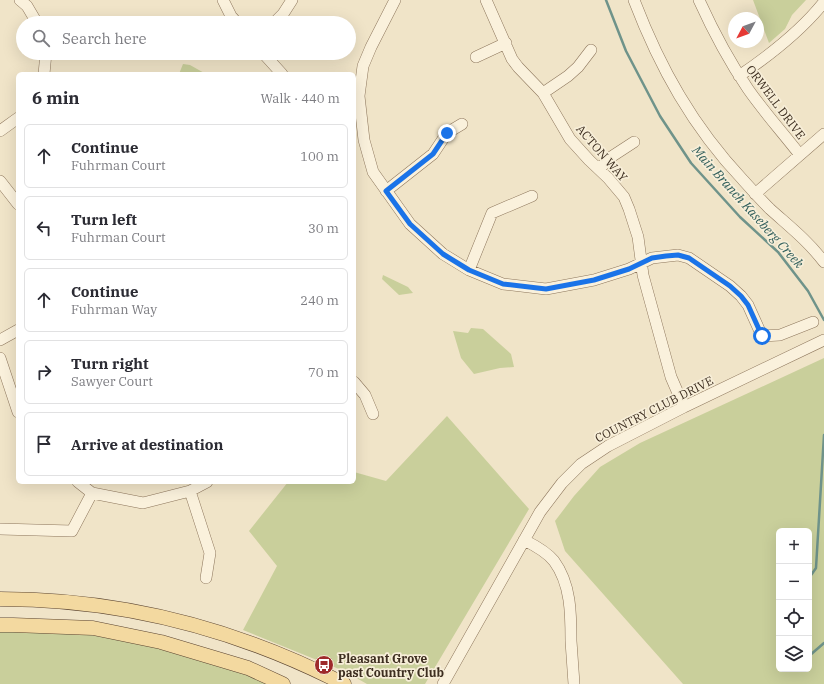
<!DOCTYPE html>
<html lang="en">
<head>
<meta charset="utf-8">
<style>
  body { margin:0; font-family:"IBM Plex Serif",serif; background:#f2f2f3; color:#2b2b33 }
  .controls { position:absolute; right:12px; bottom:12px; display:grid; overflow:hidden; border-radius:6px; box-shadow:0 4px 16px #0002 }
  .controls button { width:36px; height:36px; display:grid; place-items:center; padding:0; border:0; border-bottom:1px solid #e1e1e2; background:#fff; color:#2b2b33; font:20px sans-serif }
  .compass { position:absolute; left:728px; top:12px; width:36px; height:36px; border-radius:50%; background:#fff; box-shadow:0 4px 16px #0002; rotate:229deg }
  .stop { position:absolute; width:12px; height:12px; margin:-9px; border:3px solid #1a73e8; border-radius:50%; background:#fff }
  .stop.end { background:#1a73e8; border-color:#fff; box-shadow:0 1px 4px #0008 }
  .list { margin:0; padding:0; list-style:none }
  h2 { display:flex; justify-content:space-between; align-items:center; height:52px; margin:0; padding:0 16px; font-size:17px }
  h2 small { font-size:13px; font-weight:400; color:#7c7c81 }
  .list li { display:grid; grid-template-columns:26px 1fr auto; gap:12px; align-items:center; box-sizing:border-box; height:64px; margin:0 8px 8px; padding:0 8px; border:1px solid #e1e1e2; border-radius:6px }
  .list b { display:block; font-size:15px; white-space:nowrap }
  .list p { margin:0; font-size:13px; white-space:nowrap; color:#7c7c81 }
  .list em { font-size:13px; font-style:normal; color:#7c7c81 }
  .icon { flex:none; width:22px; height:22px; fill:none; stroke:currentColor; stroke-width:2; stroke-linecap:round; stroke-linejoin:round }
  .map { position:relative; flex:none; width:824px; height:684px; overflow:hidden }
  .search { position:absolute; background:#fff; box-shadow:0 4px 16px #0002; left:16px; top:16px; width:340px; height:44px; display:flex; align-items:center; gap:10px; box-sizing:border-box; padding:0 14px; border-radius:22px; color:#7c7c81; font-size:15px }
  .panel { position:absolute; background:#fff; box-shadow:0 4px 16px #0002; left:16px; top:72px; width:340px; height:412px; border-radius:6px }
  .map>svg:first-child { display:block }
  .green { fill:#c9cf9b; fill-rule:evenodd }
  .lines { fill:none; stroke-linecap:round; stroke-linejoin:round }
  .stream { stroke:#6f938a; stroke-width:2.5 }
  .minor-casing { stroke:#8d765c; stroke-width:12 }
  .major-casing { stroke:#5b4430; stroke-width:15 }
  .minor { stroke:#faf1dc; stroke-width:11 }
  .major { stroke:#f3d9a0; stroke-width:14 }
  .route { stroke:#1a73e8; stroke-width:5 }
  .labels { text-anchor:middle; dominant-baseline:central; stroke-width:3.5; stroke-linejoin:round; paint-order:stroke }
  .street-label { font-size:12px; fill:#3d2e20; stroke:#f7eed8 }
  .poi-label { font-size:12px; font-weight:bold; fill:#3d2e20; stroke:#f7eed8; text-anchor:start }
  .water-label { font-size:13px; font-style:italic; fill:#2f5d5a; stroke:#f7eed8 }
</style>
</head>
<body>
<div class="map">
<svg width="824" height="684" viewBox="0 0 824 684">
  <rect width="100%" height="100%" fill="#f0e4c8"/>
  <path class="green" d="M 753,0 L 806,0 L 792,15 L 785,29 L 769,43 Z
    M 183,64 L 190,65 L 206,74 L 179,74 Z
    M 383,275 L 408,287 L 413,293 L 399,295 L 382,279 Z
    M 471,328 L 483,329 L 511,354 L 514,367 L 500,368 L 474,374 L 461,358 L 453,331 L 468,333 Z
    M 824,358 L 824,684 L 683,684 L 565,551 L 555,521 L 574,496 L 600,467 L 640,443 ZM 779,531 L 809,531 L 809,669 L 779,669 Z
    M 447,416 L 529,509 L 425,684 L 367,684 L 344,671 L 243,630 L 277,566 L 249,531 L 288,482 L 354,482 L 354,472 L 386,481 Z
    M 0,630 L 90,635 L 126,640 L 195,656 L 273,684 L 0,684 Z"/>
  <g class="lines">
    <path class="stream" d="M 606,0 L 626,51 L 660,116 L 691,163 L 740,217 L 778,252 L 808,291 L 824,320
      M 809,578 L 816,568 L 824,435
      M 779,595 L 778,595 L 779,607
      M 809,656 L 824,643"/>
    <defs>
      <path id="minor" d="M 20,0 L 27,6 L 37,23
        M 223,0 L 231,16 L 237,23
        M 395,0 L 371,47 L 363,66 L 359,96 L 364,140 L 373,172 L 410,224 L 443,254 L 469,270 L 503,284 L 546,289 L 594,280 L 629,269 L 652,258 L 678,255 L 689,258 L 730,286 L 741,296 L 748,305 L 762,336 L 780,335 L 813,322
        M 486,0 L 512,59 L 518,67 L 543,93 L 570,139 L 589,160 L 608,178 L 624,197 L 629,209 L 638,237 L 643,275 L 671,377 L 684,407
        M 634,0 C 660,68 693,127 743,180 C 752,190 761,200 770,209 C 790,227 807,240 824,262
        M 699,0 C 713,31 729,61 748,89 C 764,112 783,133 800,155
        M 274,23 L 283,14 L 292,0
        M 263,53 L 282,74
        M 476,57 L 506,43
        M 44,74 L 46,53
        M 739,76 C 770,55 801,31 824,2
        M 543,93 L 568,76 L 578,67 L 591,50
        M 0,131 L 18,118
        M 599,169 L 611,157 L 634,142
        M 0,181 L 18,204
        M 386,191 L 433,154 L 447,133 L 462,124
        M 755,194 L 824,134
        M 469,270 L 492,213 L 532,196
        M 0,340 L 18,330
        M 0,358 L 18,412
        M 354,382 L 365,395 L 373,414
        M 78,482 L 92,493 L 143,503 L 190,491 L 207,482
        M 190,491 L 210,553 L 206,578
        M 0,529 L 72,531 L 92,493
        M 524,540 C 534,545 547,552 554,561 C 571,584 571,614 571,641 C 572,655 573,670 574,684
        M 443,684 L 540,512 L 562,483 L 581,464 L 608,446 L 684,407 L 824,340"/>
      <path id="major" d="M 0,599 C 122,599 235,628 344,684
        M 0,625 L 13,625 L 93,628 L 161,642 L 248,668 L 283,684"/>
    </defs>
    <use href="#minor" class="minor-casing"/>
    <use href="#major" class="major-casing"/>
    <use href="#minor" class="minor"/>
    <use href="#major" class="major"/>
  </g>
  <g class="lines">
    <path class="route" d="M 447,133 L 433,154 L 386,191 L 410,224 L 443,254 L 469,270 L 503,284 L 546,289 L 594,280 L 629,269 L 652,258 L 666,256 L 678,255 L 689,258 L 730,286 L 741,296 L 748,305 L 762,336"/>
  </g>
  <defs>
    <symbol id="bus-disc" viewBox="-11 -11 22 22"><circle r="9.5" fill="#9e2a2b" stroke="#f7eed8"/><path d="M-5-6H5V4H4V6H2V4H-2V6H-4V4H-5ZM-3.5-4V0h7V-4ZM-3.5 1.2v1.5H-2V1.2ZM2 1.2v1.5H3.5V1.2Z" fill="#fff"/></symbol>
  </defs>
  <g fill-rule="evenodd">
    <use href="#bus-disc" x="313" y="654" width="22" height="22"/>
  </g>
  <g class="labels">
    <g class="street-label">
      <text transform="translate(776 102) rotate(53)">ORWELL DRIVE</text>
      <text transform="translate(602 153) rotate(49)">ACTON WAY</text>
      <text transform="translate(654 409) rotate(-27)">COUNTRY CLUB DRIVE</text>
    </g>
    <g class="poi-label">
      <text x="338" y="658">Pleasant Grove<tspan x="338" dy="14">past Country Club</tspan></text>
    </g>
    <g class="water-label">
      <text transform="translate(748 207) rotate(48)">Main Branch Kaseberg Creek</text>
    </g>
  </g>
</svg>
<div class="controls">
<button>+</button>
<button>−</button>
<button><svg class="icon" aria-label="locate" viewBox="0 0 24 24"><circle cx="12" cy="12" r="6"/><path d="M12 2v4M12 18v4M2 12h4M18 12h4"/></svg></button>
<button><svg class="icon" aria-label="layers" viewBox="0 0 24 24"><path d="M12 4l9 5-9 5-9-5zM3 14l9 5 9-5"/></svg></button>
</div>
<svg class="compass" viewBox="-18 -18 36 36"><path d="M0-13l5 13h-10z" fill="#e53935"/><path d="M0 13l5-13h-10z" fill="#7c7c81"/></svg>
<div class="stop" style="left:762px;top:336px"></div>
<div class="stop end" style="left:447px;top:133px"></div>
<div class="search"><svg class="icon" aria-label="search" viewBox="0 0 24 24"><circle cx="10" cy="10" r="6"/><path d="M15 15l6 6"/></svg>Search here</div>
<section class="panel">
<h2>6 min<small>Walk · 440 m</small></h2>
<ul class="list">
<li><svg class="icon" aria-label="ahead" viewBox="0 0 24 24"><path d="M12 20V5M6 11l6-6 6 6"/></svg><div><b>Continue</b><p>Fuhrman Court</p></div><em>100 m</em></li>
<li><svg class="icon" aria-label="left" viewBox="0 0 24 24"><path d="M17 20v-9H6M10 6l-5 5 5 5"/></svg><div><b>Turn left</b><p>Fuhrman Court</p></div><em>30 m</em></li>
<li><svg class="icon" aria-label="ahead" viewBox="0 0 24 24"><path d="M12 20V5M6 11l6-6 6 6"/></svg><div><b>Continue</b><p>Fuhrman Way</p></div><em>240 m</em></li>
<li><svg class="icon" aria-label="right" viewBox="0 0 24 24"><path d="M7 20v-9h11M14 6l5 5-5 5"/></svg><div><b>Turn right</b><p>Sawyer Court</p></div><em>70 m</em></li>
<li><svg class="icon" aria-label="arrive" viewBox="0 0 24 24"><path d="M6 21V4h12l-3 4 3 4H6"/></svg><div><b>Arrive at destination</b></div></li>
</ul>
</section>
</div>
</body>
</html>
